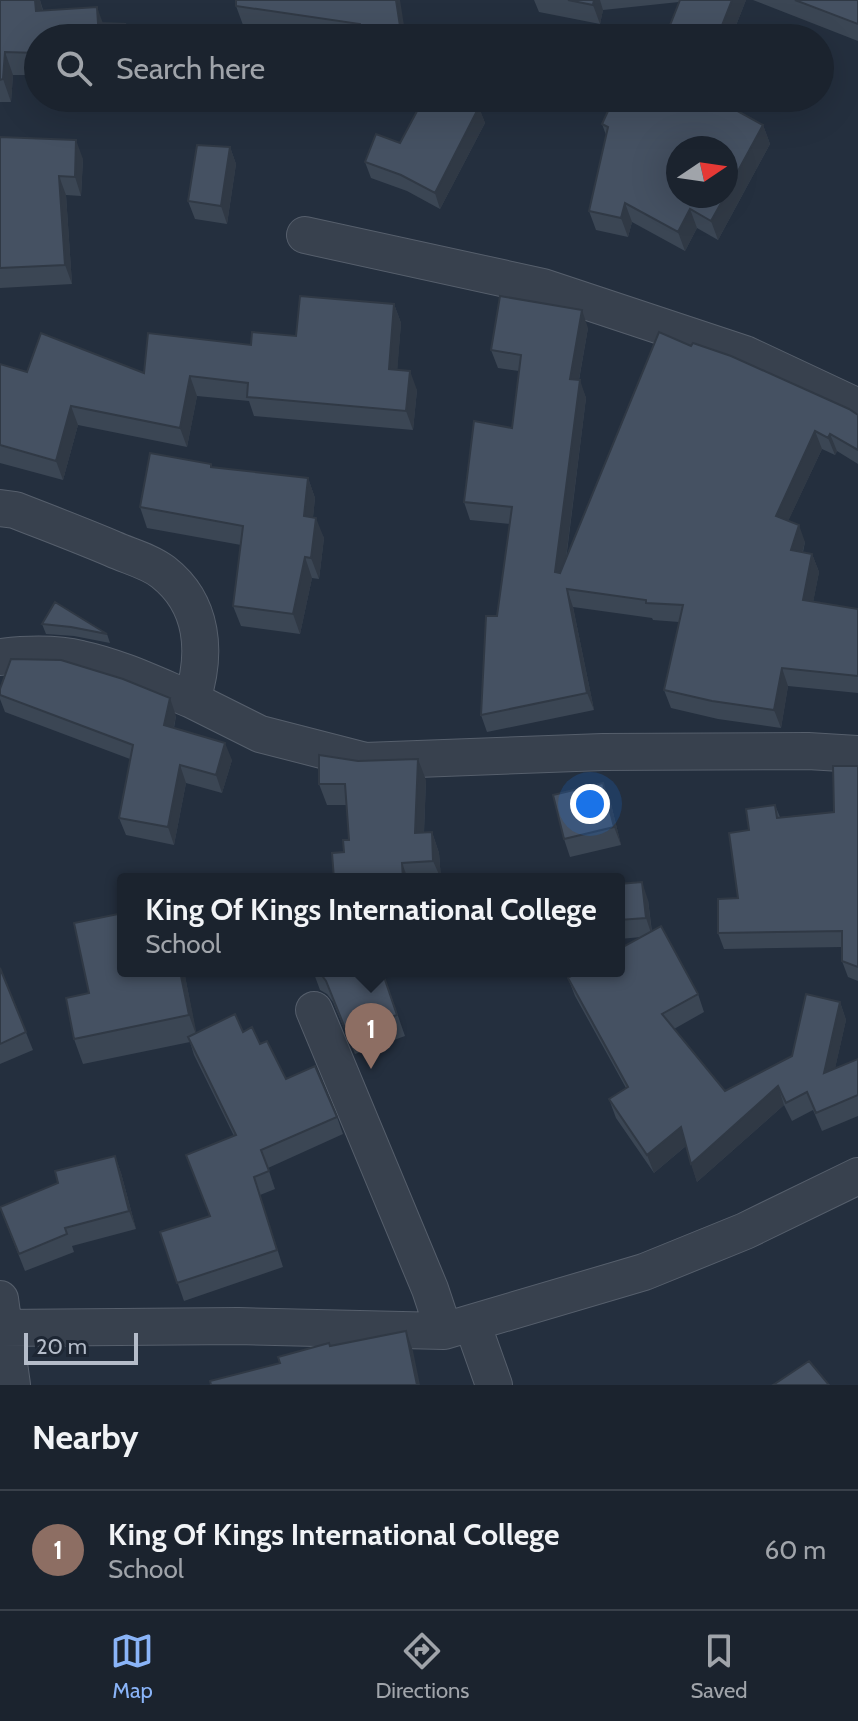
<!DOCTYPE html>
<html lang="en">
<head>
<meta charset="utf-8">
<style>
  body { margin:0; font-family:Cabin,sans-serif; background:#242b36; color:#f1f3f6 }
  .compass { position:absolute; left:666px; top:136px; width:72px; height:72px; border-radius:50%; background:#1b232e; box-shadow:0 8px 32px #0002; rotate:77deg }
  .scale { position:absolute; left:24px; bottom:20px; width:114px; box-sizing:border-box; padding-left:8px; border:4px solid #b4bcc9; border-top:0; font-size:22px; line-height:28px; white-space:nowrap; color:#b4bcc9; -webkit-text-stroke:6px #1d2633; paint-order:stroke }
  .you { position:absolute; left:590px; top:804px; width:28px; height:28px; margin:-20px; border:6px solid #fff; border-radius:50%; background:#1a73e8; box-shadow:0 0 0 12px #1a73e833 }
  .badge { display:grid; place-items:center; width:52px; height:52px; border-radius:50%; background:#8ab4f8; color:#fff; font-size:26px; font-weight:700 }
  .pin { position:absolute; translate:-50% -66px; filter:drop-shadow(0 2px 4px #0008) }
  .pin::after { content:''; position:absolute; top:42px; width:28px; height:24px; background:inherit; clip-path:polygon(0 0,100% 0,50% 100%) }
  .popup { position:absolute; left:117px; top:873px; width:508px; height:104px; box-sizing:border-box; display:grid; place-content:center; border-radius:8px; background:#1b232e; filter:drop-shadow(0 2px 6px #0005); font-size:26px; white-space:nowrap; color:#a0a4aa }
  .popup b { font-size:30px; color:#f1f3f6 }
  .popup::after { content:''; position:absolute; left:50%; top:100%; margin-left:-16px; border:16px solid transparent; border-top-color:#1b232e }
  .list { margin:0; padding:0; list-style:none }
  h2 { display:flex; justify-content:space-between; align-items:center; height:104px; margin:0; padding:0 32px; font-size:34px }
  h2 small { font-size:26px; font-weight:400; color:#a0a4aa }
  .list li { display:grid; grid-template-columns:52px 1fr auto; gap:24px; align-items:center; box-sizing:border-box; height:120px; padding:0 32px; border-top:2px solid #39404a }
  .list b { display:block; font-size:30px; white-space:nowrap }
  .list p { margin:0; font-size:26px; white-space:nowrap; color:#a0a4aa }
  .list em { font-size:26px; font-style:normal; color:#a0a4aa }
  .icon { flex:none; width:44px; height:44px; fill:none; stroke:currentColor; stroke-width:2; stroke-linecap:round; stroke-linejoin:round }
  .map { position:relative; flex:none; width:858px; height:1385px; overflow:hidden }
  .search { position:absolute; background:#1b232e; box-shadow:0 8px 32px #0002; left:24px; right:24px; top:24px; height:88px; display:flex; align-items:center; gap:20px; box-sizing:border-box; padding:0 28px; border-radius:44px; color:#a0a4aa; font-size:30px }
  .sheet { height:224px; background:#1b232e }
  nav { display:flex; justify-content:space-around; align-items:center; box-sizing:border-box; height:112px; border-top:2px solid #39404a; background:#1b232e; font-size:22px; color:#a0a4aa }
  nav a { display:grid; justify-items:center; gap:4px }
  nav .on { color:#8ab4f8 }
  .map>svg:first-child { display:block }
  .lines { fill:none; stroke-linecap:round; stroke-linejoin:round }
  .street-casing { stroke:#565f6c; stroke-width:38 }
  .street { stroke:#38414e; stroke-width:36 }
  .wall { fill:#3b4654 }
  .shaded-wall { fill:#303945 }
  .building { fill:#455162; stroke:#303945; stroke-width:2 }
</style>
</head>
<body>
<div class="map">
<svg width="858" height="1385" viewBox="0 0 858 1385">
  <rect width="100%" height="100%" fill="#242f3e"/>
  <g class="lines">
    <defs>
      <path id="street" d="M 305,235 L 543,287 L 745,354 L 858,407
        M 0,508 L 15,510 C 48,523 80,535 113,549 C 128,556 149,561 163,572 C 204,604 207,653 192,700 L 260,734 L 365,761 L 603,752 L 808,751 L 858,754
        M 0,657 C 26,654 56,653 81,659 C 119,667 156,685 192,700
        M 314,1010 L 430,1289 L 444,1331
        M 0,1299 L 12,1385
        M 472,1323 L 494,1385
        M 0,1328 L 238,1326 L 444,1331 L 644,1272 L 745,1231 L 858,1176"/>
    </defs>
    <use href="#street" class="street-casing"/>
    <use href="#street" class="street"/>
  </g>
  <path class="wall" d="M 0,0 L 40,0 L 43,10 L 103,23 L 125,24 L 130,38 L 38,38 L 38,75 L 13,75 L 11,102 L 0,102 Z
    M 534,0 L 746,0 L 731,38 L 679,2 L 603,10 L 600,24 L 539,12 Z
    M 753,0 L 858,0 L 858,41 Z
    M 236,6 L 408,26 L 412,38 L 331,38 L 243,25 Z
    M 478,106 L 485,123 L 440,209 L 407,191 L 371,178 L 365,162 L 400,143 Z
    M 602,124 L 763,125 L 770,144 L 718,240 L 697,228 L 685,251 L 632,222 L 628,237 L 596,230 L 589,211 L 606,135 Z
    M 0,137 L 83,159 L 81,196 L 66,195 L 72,284 L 0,288 Z
    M 230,147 L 236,164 L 227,224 L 195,219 L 188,201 Z
    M 394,304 L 401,323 L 397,370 L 417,390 L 413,430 L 254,416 L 249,401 L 197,396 L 187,447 L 78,425 L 63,480 L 0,463 L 0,364 L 27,372 L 144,373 L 251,345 L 296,336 Z
    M 588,328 L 579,380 L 586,398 L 566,560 L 659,332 L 858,415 L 858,464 L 837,451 L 835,455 L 822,449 L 788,521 L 805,542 L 803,552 L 812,554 L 819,572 L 813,602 L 858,609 L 858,693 L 788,686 L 781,728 L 718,719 L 671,708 L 664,690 L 679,622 L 653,620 L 652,618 L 573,607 L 594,710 L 487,732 L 481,715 L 497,616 L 510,524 L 470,520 L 464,502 L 512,428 L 519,371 L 498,368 L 491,350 Z
    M 211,464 L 212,467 L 308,478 L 315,498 L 313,517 L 324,538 L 319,579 L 312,578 L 300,634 L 241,626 L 233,606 L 241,545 L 147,528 L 140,507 Z
    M 55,602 L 107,634 L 110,643 L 74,636 L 46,634 L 42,624 Z
    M 0,689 L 176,716 L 174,728 L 232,760 L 222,793 L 186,783 L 174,845 L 126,835 L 119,818 L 130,759 L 5,712 L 0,699 Z
    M 858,766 L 858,981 L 848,977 L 842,961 L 842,947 L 724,949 L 718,933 L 738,898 L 775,805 L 780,817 L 834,812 Z
    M 426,780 L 424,833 L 432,832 L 439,853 L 441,879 L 334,879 L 349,840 L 346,805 L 327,805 L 319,784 Z
    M 610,800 L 621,845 L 570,857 L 564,839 Z
    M 619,884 L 648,900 L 652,932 L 698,994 L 704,1012 L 674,1029 L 725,1091 L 792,1056 L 840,1002 L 846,1020 L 835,1068 L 858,1059 L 858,1116 L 822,1131 L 813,1110 L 792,1121 L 784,1105 L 697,1182 L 686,1146 L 654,1173 L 616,1118 L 609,1099 L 626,1088 L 575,996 L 568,978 L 642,937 L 619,939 Z
    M 0,968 L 33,1050 L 0,1064 Z
    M 123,971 L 184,971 L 196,1033 L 243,1032 L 260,1044 L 286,1079 L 337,1117 L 343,1134 L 268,1168 L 275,1189 L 260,1195 L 283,1267 L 184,1301 L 160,1232 L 209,1216 L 234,1136 L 194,1055 L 190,1042 L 83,1064 L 74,1039 L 89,993 Z
    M 313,971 L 402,971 L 402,973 L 384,976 L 405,1036 L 355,1054 L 333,1002 L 327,994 L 320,990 Z
    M 115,1156 L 121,1173 L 136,1229 L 72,1246 L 74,1252 L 25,1271 L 0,1208 L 58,1183 Z"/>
  <path class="shaded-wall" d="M 35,0 L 40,0 L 42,8 L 44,33 L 36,11 Z
    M 396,0 L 400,0 L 406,38 L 400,26 Z
    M 594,0 L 600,0 L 603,10 L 600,24 L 593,5 Z
    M 732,0 L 746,0 L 731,38 L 717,38 Z
    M 97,7 L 105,29 L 98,23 Z
    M 125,24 L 130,38 L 121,38 Z
    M 408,26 L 412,38 L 407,38 Z
    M 5,52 L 13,75 L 11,102 L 3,79 Z
    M 470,98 L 479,98 L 476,113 L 479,107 L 485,123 L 440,209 L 435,193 Z
    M 763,125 L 770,144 L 718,240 L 711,221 L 725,196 L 726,196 L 726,193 Z
    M 76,140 L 83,159 L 81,196 L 75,177 Z
    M 230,147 L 236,164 L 227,224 L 221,206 Z
    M 59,176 L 66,195 L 72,284 L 65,265 Z
    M 625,203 L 632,222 L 628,237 L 621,218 Z
    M 690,209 L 697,228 L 685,251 L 678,232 Z
    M 394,304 L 401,323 L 396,388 L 389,369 Z
    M 582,310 L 588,328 L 576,396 L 570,379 Z
    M 410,371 L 417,390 L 413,430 L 406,411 Z
    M 190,376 L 197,396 L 187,447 L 180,428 Z
    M 580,380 L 586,398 L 562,589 L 555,572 Z
    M 71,406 L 78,425 L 63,480 L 56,461 Z
    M 815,431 L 822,449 L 782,534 L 776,516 Z
    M 830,434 L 837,451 L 835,455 L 828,438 Z
    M 308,478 L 315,498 L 311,537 L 304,516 Z
    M 316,518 L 324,538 L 319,579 L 311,558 Z
    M 799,525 L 805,542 L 798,568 L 791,550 Z
    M 812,554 L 819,572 L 810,618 L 803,600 Z
    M 305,557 L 312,578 L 300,634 L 293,614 Z
    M 567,589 L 573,607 L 594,710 L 587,693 Z
    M 782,668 L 788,686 L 781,728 L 774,710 Z
    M 170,698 L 176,716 L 170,743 L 164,725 Z
    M 225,743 L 232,760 L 222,793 L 216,775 Z
    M 418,759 L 426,780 L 423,854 L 415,833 Z
    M 180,765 L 186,783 L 174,845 L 168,827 Z
    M 603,783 L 610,800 L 621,845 L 614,827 Z
    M 432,832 L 439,853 L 441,879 L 433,861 Z
    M 402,863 L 408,879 L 403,879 Z
    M 642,882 L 648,900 L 652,936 L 646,918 Z
    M 180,971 L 184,971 L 198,1040 L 189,1015 Z
    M 840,1002 L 846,1020 L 830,1091 L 824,1073 Z
    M 778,1086 L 784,1105 L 697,1182 L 691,1164 Z
    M 681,1127 L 687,1145 L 654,1173 L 647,1155 Z
    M 115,1156 L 121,1173 L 136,1229 L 129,1211 Z
    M 406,1331 L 413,1351 L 420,1385 L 417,1385 Z"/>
  <path class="building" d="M 0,0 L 35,0 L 36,11 L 97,7 L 98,23 L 125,24 L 121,38 L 38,38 L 38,53 L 5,52 L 3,79 L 0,80 Z
    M 236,0 L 396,0 L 400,26 L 408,26 L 407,38 L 359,38 L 360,24 L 236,6 Z
    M 568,0 L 594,0 L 593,5 Z
    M 680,0 L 732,0 L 717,38 L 665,38 Z
    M 795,0 L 858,0 L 858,24 Z
    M 182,30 L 234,31 L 234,38 L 179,38 Z
    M 424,98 L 470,98 L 470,102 L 479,107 L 435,193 L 401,175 L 365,162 L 376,134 L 400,143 Z
    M 614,98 L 714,98 L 763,125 L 726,193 L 726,148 L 678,148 L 678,196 L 725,196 L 711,221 L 690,209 L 678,232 L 625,203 L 621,218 L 589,211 L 608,127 L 602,124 Z
    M 0,137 L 76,140 L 75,177 L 59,176 L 65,265 L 0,268 Z
    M 197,145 L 230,147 L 221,206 L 188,201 Z
    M 300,296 L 394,304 L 389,369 L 410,371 L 406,411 L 247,397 L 248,383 L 190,376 L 180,428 L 71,406 L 56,461 L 0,445 L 0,364 L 27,372 L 41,333 L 144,373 L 148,333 L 251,345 L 252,332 L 296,336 Z
    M 500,296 L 582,310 L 570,379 L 580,380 L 555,572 L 560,573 L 659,332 L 691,346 L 693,343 L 731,356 L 849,409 L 858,415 L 858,450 L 830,434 L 828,438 L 815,431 L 776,516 L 799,525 L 791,550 L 812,554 L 803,600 L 858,609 L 858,676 L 782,668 L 774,710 L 712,701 L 664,690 L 683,605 L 646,603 L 646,600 L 567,589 L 587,693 L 481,715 L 486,616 L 497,616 L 512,507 L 464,502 L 474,421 L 512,428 L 521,355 L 491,350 Z
    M 150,453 L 211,464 L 211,467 L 308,478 L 304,516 L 316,518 L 311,558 L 305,557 L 293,614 L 233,606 L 243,526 L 140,507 Z
    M 55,602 L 107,634 L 71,627 L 42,624 Z
    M 11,659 L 61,660 L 123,679 L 170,698 L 164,725 L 225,743 L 216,775 L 180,765 L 168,827 L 119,818 L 133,745 L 0,695 L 0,689 Z
    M 319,755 L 358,761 L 418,759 L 415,833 L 432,832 L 433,861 L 402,863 L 403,879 L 334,879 L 332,853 L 344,852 L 343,840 L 349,840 L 345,784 L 319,784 Z
    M 833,766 L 858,766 L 858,967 L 842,961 L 842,931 L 718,933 L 718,899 L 738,898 L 729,833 L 749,830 L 746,809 L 775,805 L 777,818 L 834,812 Z
    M 603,783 L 614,827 L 564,839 L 553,795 Z
    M 642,882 L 646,918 L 619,920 L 619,884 Z
    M 123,913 L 123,971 L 180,971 L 189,1015 L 74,1039 L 66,998 L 89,993 L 74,923 Z
    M 661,926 L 698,994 L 662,1014 L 725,1091 L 792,1056 L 806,994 L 840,1002 L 824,1073 L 858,1059 L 858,1095 L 816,1113 L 807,1092 L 786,1103 L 778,1086 L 691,1164 L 681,1127 L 647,1155 L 609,1099 L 628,1087 L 568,978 L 580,971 L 619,971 L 619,949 Z
    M 0,968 L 26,1032 L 0,1044 Z
    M 316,971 L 382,971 L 397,1015 L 347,1033 L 326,981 L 320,973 Z
    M 235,1014 L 243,1032 L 252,1027 L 260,1044 L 267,1041 L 286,1079 L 315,1066 L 337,1117 L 261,1150 L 269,1171 L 254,1177 L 277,1250 L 177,1283 L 160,1232 L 210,1216 L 186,1155 L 236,1135 L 188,1037 Z
    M 115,1156 L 129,1211 L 65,1228 L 67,1234 L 19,1254 L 0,1207 L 58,1183 L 55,1171 Z
    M 406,1331 L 417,1385 L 211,1385 L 210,1381 L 280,1363 L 278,1357 L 329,1343 L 330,1346 Z
    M 809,1361 L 829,1385 L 773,1385 Z"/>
</svg>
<svg class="compass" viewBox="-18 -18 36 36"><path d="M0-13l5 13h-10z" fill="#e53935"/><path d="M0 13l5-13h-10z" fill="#a0a4aa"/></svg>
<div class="scale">20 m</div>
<div class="you"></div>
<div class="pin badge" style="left:371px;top:1069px;background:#8d6e63">1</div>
<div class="popup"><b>King Of Kings International College</b>School</div>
<div class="search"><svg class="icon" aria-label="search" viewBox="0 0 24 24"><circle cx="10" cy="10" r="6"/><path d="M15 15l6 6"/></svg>Search here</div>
</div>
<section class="sheet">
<h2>Nearby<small></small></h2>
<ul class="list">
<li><span class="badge" style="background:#8d6e63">1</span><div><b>King Of Kings International College</b><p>School</p></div><em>60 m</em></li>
</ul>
</section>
<nav>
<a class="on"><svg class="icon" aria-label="map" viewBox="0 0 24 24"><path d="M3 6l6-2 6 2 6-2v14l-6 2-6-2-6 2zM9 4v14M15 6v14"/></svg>Map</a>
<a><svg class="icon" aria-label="directions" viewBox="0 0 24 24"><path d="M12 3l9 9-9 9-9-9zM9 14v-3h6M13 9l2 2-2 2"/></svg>Directions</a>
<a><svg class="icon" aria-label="saved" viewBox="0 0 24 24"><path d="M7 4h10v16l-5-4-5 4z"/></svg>Saved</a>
</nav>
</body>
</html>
